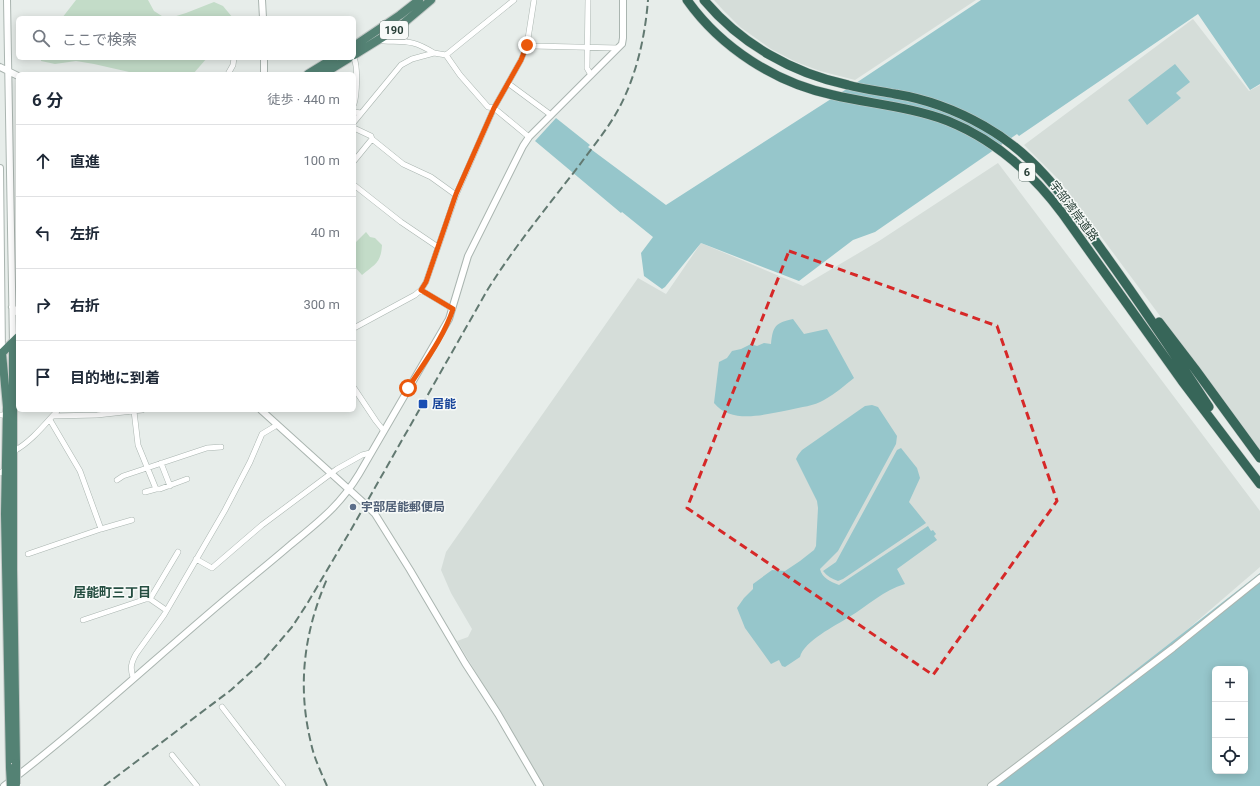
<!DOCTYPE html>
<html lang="ja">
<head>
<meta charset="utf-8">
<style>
  body { margin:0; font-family:Roboto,"Noto Sans JP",sans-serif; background:#f2f2f3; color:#1f2937 }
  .controls { position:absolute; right:12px; bottom:12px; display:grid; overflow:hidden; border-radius:6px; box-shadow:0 2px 10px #0003 }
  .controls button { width:36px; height:36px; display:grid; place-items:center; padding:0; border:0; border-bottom:1px solid #e0e1e3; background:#fff; color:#1f2937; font:20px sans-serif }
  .stop { position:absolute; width:12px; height:12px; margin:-9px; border:3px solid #ea580c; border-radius:50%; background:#fff }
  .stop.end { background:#ea580c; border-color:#fff; box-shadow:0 1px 4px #0008 }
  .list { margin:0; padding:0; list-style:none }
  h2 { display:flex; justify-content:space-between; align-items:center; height:52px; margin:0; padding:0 16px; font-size:17px }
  h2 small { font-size:13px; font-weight:400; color:#747a83 }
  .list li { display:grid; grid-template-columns:26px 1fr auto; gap:12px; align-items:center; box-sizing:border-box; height:72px; padding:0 16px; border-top:1px solid #e0e1e3 }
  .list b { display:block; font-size:15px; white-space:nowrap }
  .list em { font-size:13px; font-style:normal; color:#747a83 }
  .icon { flex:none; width:22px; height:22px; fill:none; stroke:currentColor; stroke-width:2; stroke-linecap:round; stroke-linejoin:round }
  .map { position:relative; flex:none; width:1260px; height:786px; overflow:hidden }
  .search { position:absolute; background:#fff; box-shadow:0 2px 10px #0003; left:16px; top:16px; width:340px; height:44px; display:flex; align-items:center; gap:10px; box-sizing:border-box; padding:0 14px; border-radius:6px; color:#747a83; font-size:15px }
  .panel { position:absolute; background:#fff; box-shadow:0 2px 10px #0003; left:16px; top:72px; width:340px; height:340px; border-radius:6px }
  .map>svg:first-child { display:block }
  .built { fill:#d5ddd9 }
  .green { fill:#c3dcc8 }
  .water { fill:#96c6cb; fill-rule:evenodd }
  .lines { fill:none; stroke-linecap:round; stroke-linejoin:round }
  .minor-casing { stroke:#aab5b0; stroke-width:6 }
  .tertiary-casing { stroke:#aab5b0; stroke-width:8 }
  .trunk-casing { stroke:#c3c9c7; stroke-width:10 }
  .motorway-casing { stroke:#c3c9c7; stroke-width:10 }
  .minor { stroke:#fff; stroke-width:5 }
  .tertiary { stroke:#fff; stroke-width:6 }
  .trunk { stroke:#548274; stroke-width:8 }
  .motorway { stroke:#376659; stroke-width:9 }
  .rail { stroke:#627971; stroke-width:2; stroke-dasharray:8 4; stroke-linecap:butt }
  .trunk-bridge-casing { stroke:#c3c9c7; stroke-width:10; stroke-linecap:butt }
  .trunk-bridge { stroke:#548274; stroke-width:8 }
  .route { stroke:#ea580c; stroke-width:5 }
  .marked { fill:none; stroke:#d62828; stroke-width:3; stroke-dasharray:8 5; stroke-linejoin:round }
  .transit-dot { fill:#1a4fb4; stroke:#f7faf8; stroke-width:1.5 }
  .service-dot { fill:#5c6f8a; stroke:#f7faf8; stroke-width:1.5 }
  .labels { text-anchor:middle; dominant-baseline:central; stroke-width:3; stroke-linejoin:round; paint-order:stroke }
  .shield { fill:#f7faf8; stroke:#657670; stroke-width:1 }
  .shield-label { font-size:11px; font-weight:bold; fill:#273e36 }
  .street-label { font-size:12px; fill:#273e36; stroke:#f7faf8 }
  .transit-label { font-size:12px; font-weight:bold; fill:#164399; stroke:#f7faf8; text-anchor:start }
  .service-label { font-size:12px; font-weight:bold; fill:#4e5e75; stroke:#f7faf8; text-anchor:start }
  .neighbourhood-label { font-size:13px; font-weight:bold; fill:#254e41; stroke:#f7faf8 }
</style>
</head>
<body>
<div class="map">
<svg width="1260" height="786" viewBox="0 0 1260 786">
  <rect width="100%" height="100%" fill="#e7edea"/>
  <path class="built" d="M 714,0 L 976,0 L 855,80 L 820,71 L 796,62 L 771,49 L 740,27 L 723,10 Z
    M 1193,19 L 1249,91 L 1260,85 L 1260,454 L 1247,433 L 1059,180 L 1024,145 Z
    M 998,163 L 1260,511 L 1260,567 L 1174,641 L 986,786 L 544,786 L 457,641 L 468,637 L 472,629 L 451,593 L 441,570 L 446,552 L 638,278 L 666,294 L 701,243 L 803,286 L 879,241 Z"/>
  <path class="green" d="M 76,0 L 148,0 L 154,11 L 165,18 L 62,18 Z
    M 214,2 L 223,6 L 233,18 L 170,18 L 186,13 Z
    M 41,58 L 207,58 L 193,74 L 138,74 L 94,64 L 76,61 L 55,64 L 41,61 Z
    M 366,232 L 370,237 L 375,238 L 382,245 C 381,263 375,264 362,275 L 354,266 L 354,244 Z"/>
  <path class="water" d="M 981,0 L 1260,0 L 1260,84 L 1250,90 L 1198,14 L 1019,136 L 1017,134 L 875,232 L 853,240 L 799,281 L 701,243 L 665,287 L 662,289 L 644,276 L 641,253 L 653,237 L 622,212 L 621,213 L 535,141 L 556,118 L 590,145 L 588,147 L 666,205 L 859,81 Z
    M 1175,64 L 1190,82 L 1176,93 L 1181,98 L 1147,125 L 1128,100 Z
    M 793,319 L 804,334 L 827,329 L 854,378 C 845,385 835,394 824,400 C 814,406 801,407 789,410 C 766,414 732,425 714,403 L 719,362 L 727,358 L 732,351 L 741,349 L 751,344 L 757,346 L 764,343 L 771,344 C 773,326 775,323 793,319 Z
    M 872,405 L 878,407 L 897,436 L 896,444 L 838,551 L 820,569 C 822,578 831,582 839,585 L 928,526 L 931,531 L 933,530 L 936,534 L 934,536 L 937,540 L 897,569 L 905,584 C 883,590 868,606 849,617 C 835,626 804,641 800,657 L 785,667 L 782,666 L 779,660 L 771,664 L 745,628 L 737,608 L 744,598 L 753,589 L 753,584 L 772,570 L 785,571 L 800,561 L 814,550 L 816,546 L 818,508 L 817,501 L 796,459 L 798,455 L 802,450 L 865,406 Z
    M 901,448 L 917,468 L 920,478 L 909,502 L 926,523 L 843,579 L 838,581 C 832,579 827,576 823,571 L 836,562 L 897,450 Z
    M 1260,573 L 1260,786 L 987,786 ZM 1215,669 L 1245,669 L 1245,771 L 1215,771 Z"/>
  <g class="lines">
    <defs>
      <path id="minor" d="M 588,0 L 587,68 L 591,75
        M 399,27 L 396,34 L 397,36 L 404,40
        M 380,40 L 384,41 C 408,42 413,40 434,53
        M 527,45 L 533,46 L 618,48
        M 446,55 L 460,75 L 488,107 L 494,108 L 529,137
        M 354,58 C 358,67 357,94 354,104
        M 228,74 L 233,65 L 234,58
        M 509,84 L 551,115
        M 354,112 L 361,113
        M 354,122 L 401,65 L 412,59 L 434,53 L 446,55 L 514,0
        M 354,128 L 371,136 L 372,139 L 403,164 L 431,177 L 456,195
        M 354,161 L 372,139
        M 354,185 L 401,222 L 438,247
        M 421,290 L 453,309
        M 354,328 L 415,295 L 421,290 L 426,282 L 456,195 L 494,108 L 521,60 L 527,45 L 534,0
        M 354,388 L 376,421 L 384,431
        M 134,411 L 138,445 L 156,489
        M 0,415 L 7,415
        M 53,416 L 97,415 L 142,410
        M 50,420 L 80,471 L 101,529
        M 14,451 C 31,442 45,424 58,410
        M 161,463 L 170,486
        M 0,473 L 7,469
        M 117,480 L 123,476 L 207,448 L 221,447
        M 145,492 L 156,489 L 160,489 L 187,479
        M 28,554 L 101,529 L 132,520
        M 196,559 L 212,568 L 262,525 L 337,469 L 362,455 L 370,453
        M 150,599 L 178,552
        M 83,620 L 146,599 L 150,599 L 166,610
        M 133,677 C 130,668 131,663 136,654 L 164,615 L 225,510 L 250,462 L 262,434 L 277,425
        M 222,707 L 283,786
        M 172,755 L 197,786"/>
      <path id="tertiary" d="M 7,0 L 13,344
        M 262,0 L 263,18
        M 0,67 L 18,76
        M 264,74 L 264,58
        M 0,168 L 2,353 L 1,354
        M 12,307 L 18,313
        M 261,410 L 365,504 L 375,514 L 410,570 L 465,663 L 498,714 L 540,786
        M 4,786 C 79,729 149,664 221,603 C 243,584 266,566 288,547 C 317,523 339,507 359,474 L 449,319 L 468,256 L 523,146 L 529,137 L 622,44 L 623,38 L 623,0
        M 991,786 L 1173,648 L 1260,578"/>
      <path id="trunk" d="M 354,46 L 400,15 L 419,0
        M 354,55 L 399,27 L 431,0
        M 308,74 L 334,58
        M 323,74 L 349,58
        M 13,347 L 13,569 L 16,763
        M 10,768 L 5,514 L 7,407 L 2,353 L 18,337"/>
      <path id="motorway" d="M 687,0 C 721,48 776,83 833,95 C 872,104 911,107 948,121 C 995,140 1032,173 1062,213 L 1182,381 L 1260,484
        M 704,0 C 741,44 792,73 848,85 C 863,89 879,91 895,94 C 926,99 956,110 984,126 C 1039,157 1068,203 1104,253 C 1140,303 1175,355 1209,407
        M 1159,322 L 1195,369 L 1260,458"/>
    </defs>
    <use href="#minor" class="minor-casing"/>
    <use href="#tertiary" class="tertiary-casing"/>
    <use href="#trunk" class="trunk-casing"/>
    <use href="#motorway" class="motorway-casing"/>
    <use href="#minor" class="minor"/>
    <use href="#tertiary" class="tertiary"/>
    <use href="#trunk" class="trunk"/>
    <use href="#motorway" class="motorway"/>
    <path class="rail" d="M 104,786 L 231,690 L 263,661 L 292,627 L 307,604 L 352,528 L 488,289 C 515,246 547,207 578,167 C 591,149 607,130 618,110 C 636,77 645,38 648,0
      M 327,786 C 321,772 314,758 311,743 C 297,686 304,632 327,579"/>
    <defs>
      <path id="trunk-bridge" d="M 16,763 L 16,784
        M 10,768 L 11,786"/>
    </defs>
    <use href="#trunk-bridge" class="trunk-bridge-casing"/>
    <use href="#trunk-bridge" class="trunk-bridge"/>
  </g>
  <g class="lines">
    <path class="route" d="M 408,388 C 424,363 444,337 453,309 L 421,290 L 426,282 L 456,194 L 494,108 L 521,60 L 527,45"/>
  </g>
  <path class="marked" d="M 789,251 L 997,326 L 1057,501 L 933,675 L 687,508 Z"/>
  <rect class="transit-dot" x="418" y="399" width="10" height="10" rx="2"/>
  <circle class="service-dot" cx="353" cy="507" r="4"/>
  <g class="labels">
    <g class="shield">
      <rect x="380" y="21" width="28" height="18" rx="3"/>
      <rect x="1019" y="163" width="16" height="18" rx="3"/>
    </g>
    <g class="shield-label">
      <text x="394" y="30">190</text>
      <text x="1027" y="172">6</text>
    </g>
    <g class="street-label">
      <text transform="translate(1074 211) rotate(53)">宇部湾岸道路</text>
    </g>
    <g class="transit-label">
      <text x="432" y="404">居能</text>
    </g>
    <g class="service-label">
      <text x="361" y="507">宇部居能郵便局</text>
    </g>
    <g class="neighbourhood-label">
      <text x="112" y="592">居能町三丁目</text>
    </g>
  </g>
</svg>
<div class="controls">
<button>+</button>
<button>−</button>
<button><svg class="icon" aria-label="locate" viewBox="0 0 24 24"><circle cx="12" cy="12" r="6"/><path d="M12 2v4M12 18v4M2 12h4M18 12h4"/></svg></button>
</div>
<div class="stop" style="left:408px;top:388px"></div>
<div class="stop end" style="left:527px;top:45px"></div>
<div class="search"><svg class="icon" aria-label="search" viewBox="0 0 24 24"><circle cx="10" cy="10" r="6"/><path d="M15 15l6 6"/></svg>ここで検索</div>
<section class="panel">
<h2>6 分<small>徒歩 · 440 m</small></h2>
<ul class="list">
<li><svg class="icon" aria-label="ahead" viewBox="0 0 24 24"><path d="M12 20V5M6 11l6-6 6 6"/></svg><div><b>直進</b></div><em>100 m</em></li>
<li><svg class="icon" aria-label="left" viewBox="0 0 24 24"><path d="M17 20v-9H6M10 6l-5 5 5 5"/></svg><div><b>左折</b></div><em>40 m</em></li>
<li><svg class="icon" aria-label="right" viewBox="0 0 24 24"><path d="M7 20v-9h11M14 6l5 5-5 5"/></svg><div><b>右折</b></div><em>300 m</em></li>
<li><svg class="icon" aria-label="arrive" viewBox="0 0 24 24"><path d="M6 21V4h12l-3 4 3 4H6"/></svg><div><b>目的地に到着</b></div></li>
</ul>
</section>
</div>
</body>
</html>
